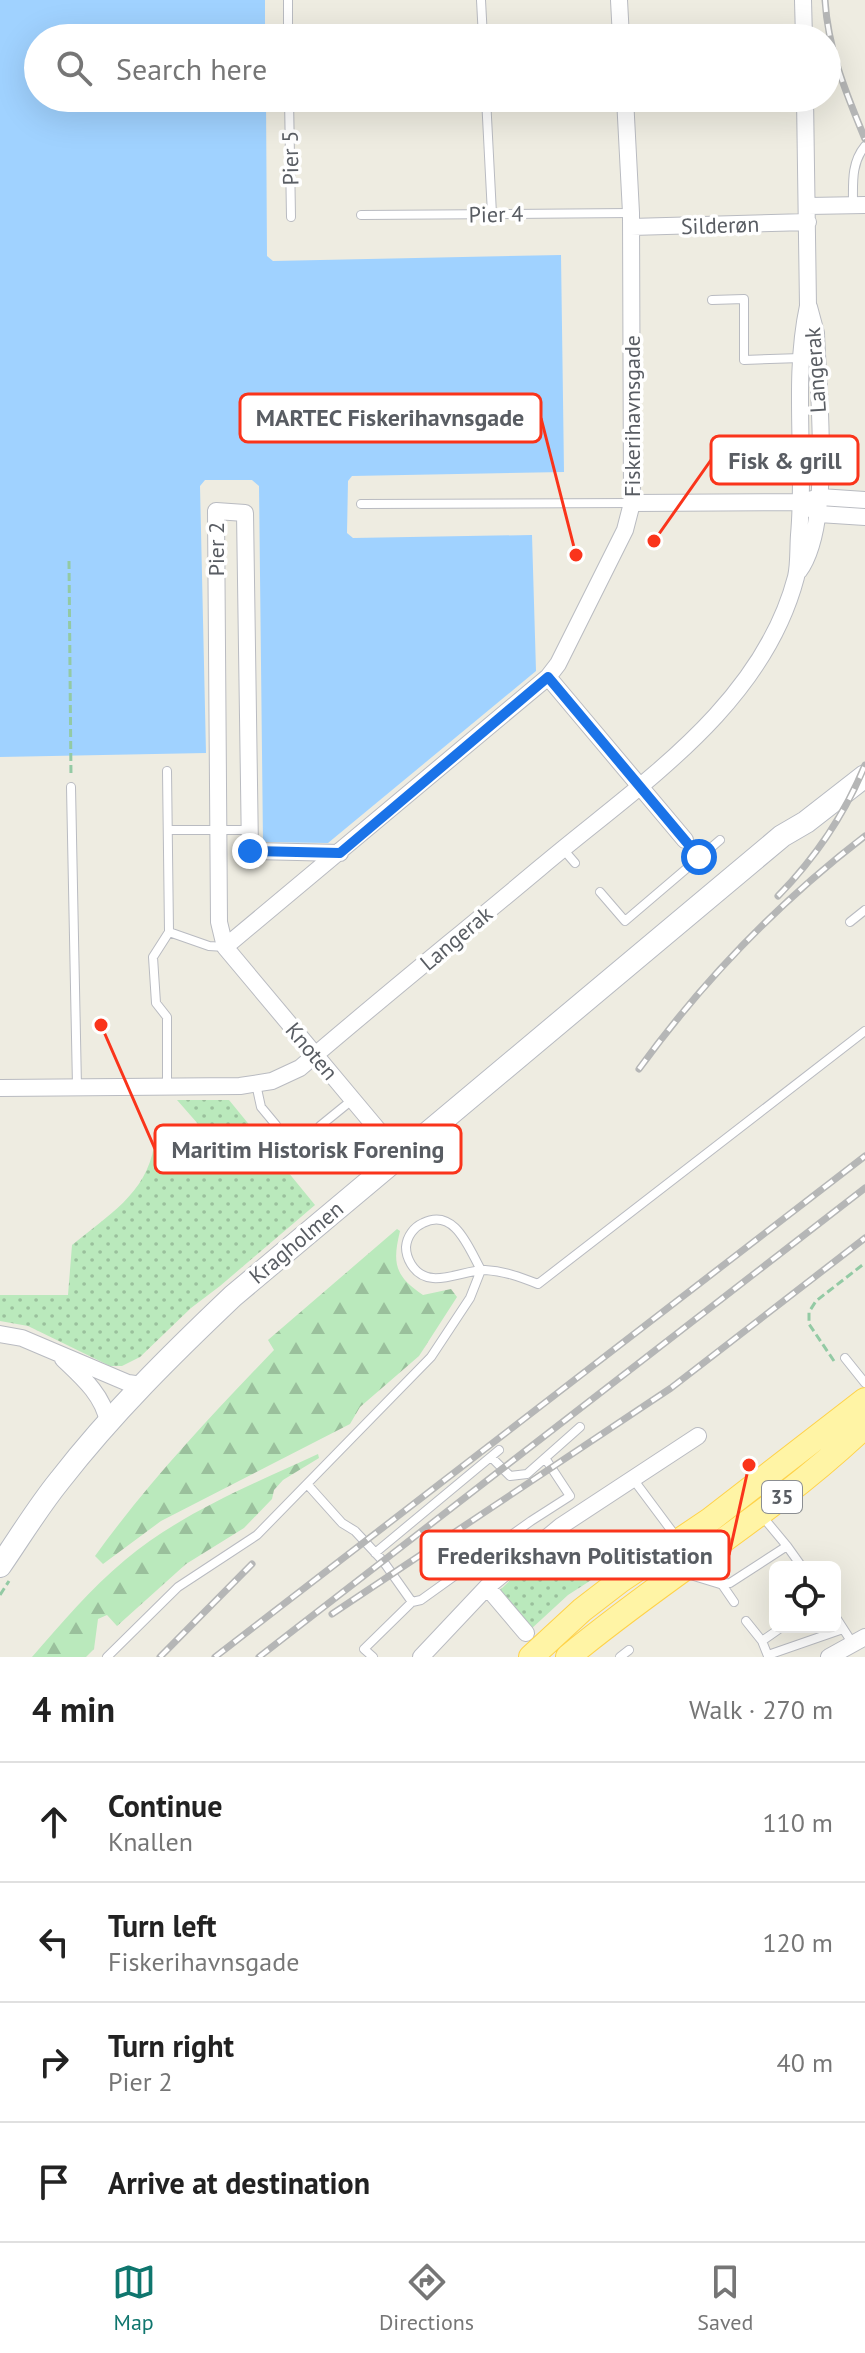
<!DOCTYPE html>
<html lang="en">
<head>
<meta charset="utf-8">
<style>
  body { margin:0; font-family:"PT Sans",sans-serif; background:#f2f2f2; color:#222 }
  .controls { position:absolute; right:24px; bottom:24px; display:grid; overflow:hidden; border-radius:12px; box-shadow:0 8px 32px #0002 }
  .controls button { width:72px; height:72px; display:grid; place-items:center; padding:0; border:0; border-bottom:2px solid #e0e0e0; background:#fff; color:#222; font:40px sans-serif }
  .stop { position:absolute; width:24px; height:24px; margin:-18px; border:6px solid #1a73e8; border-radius:50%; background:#fff }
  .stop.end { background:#1a73e8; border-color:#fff; box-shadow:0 2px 8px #0008 }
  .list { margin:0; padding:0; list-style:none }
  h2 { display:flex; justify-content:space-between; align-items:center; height:104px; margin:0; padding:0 32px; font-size:34px }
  h2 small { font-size:26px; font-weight:400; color:#767676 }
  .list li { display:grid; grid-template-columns:52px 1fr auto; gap:24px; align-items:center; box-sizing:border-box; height:120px; padding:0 32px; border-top:2px solid #e0e0e0 }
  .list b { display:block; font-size:30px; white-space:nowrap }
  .list p { margin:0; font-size:26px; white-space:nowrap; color:#767676 }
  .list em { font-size:26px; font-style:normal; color:#767676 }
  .icon { flex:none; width:44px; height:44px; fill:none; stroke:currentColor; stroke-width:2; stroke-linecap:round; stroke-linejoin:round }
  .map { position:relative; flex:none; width:865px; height:1657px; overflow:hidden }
  .search { position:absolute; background:#fff; box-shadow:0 8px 32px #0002; left:24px; right:24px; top:24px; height:88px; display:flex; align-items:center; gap:20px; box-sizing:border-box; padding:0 28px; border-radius:44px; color:#767676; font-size:30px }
  .sheet { height:584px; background:#fff }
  nav { display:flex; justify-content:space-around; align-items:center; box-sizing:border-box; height:112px; border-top:2px solid #e0e0e0; background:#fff; font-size:22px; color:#767676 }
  nav a { display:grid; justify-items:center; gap:4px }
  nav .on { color:#0f766e }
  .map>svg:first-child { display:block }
  .grass { fill:url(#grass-dots) }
  .forest { fill:url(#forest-firs) }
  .water { fill:#a0d2ff }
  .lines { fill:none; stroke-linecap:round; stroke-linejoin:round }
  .lane-casing { stroke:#b9bbc1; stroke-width:10 }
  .street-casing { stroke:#b9bbc1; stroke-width:18 }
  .secondary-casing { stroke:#b7bac1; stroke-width:24 }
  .primary-casing { stroke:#ffd249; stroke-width:26 }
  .path { stroke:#93caa4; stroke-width:3; stroke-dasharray:8 4; stroke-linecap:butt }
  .lane { stroke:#fff; stroke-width:8 }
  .street { stroke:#fff; stroke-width:16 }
  .secondary { stroke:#fff; stroke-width:22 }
  .primary { stroke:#fff4a5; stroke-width:24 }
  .rail-casing { stroke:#b5b6b6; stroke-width:7 }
  .rail { stroke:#fff; stroke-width:4; stroke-dasharray:12; stroke-linecap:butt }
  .route { stroke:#1a73e8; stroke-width:10 }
  .labels { text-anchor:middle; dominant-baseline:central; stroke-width:7; stroke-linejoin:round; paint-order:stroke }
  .shield { fill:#fff; stroke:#8b8e92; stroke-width:2 }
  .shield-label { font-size:20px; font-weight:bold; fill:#595d63 }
  .street-label { font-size:22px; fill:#595d63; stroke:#fff }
  .leader { fill:none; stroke:#fa341b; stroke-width:3 }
  .callout-dot { fill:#fa341b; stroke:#fff; stroke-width:3 }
  .callout { fill:#fff; stroke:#fa341b; stroke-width:3 }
  .callout-label { font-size:24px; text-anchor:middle; font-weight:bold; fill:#595d63 }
</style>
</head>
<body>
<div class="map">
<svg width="865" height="1657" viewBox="0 0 865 1657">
  <defs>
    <pattern id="grass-dots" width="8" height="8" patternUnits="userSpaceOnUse" patternTransform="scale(2)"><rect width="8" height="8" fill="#bae9bc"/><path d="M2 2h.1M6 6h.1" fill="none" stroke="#9ac09c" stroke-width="1.8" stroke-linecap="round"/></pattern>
    <pattern id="forest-firs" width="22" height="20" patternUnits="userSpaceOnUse" patternTransform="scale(2)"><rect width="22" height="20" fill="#bae9bc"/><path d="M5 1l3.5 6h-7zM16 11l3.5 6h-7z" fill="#9ac09c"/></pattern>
  </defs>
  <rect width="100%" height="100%" fill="#eeece1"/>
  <path class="grass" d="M 177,1100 L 229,1100 L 315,1205 L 220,1286 L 191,1308 L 140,1357 L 122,1366 L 110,1366 L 28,1326 L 0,1321 L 0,1295 L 68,1295 L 72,1245 C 107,1216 146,1194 154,1146 L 175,1142 L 198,1169 L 220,1149 Z
    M 564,1537 L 596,1577 L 568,1595 L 530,1630 L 500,1590 L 524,1567 Z"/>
  <path class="forest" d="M 397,1229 L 400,1231 C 392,1264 395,1276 423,1295 L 451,1289 L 457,1297 L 419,1356 L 360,1407 L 350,1424 L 161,1521 L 103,1564 L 95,1556 C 149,1481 211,1416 274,1350 L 268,1340 Z
    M 318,1454 L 319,1458 L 283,1480 L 274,1490 L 272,1499 L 244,1528 L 186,1564 L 117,1626 L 107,1615 L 98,1619 L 94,1649 L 86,1657 L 32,1657 C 61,1624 90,1589 125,1560 C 181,1513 253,1484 318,1454 Z"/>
  <path class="water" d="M 0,0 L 265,0 L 265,38 L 38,38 L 38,98 L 266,98 L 267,256 L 273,261 L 561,255 L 564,472 L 352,476 L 348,481 L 347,533 L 353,538 L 532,535 L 536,671 L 328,843 L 263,842 L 259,486 L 252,480 L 205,480 L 200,486 L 206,753 L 0,757 Z"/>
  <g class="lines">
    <defs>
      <path id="lane" d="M 288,0 L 288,38
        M 481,0 L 483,38
        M 289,98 L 291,217
        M 486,98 L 492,214
        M 853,205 C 853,183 851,163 865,146
        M 361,215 L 631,213
        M 712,300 L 744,299 L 744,360 L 801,358
        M 361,504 L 632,503
        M 71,787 L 77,1087
        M 168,830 L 250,830
        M 563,849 L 575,863
        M 600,892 L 625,921 L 720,840
        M 850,922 L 865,910
        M 169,932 L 209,946 L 225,947
        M 256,1084 L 261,1107 L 276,1125
        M 167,1086 L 167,1017 L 156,1003 L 153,957 L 169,932 L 167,771
        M 320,1126 L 352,1100
        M 481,1270 C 469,1249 455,1207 423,1223 C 414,1227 407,1236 406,1247 C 406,1253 408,1259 411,1264 C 428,1292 460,1270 485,1270 C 504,1271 520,1277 538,1284 L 865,1031
        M 845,1358 L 865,1383
        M 491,1457 L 510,1476 L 527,1474 L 580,1427
        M 633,1479 L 677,1538
        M 307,1484 L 342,1523 L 355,1531 L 383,1561 L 412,1602
        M 787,1546 L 802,1567
        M 375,1553 L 499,1450
        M 684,1573 L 720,1584 L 730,1583 L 787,1546 L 762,1516
        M 721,1583 L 734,1602
        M 835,1616 L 853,1644
        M 746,1621 L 762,1641
        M 768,1655 L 843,1629
        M 768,1656 L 762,1641 L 782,1627
        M 107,1657 L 178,1587 L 257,1535 L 431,1357 L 470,1298 L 481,1270
        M 373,1657 L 364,1649 L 412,1602 L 421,1600 L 531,1521 L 570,1496 L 545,1458
        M 620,1657 L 629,1650"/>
      <path id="street" d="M 619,0 L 621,38
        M 803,0 L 804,38
        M 808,206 L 865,205
        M 631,227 L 808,222
        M 632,503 L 802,502 L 820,497 L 865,500
        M 813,510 L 819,514 L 865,517
        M 799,571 C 833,525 818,392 816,333 L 809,307
        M 548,677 L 685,840
        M 340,853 L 250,851 L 245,513 L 216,511 L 219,922 L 225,947 L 399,1155
        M 225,947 L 548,677 L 558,664 L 625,530 L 632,503 L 631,213 L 625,98
        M 0,1088 L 240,1086 L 272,1081 L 300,1068 C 379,1000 461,934 541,867 C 638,785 762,707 796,577 C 799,564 798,548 799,535 C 806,459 792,380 808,306 L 805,98
        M 0,1334 L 22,1338 L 128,1383 L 142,1385
        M 63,1359 C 82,1377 103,1395 108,1422
        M 487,1587 L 526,1633
        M 421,1657 L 487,1587 L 561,1526 L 698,1436
        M 829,1657 L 865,1637"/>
      <path id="secondary" d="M 0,1566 C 20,1537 38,1507 60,1480 C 112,1413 172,1354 233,1296 L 782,836 L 806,822 L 865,776"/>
      <path id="primary" d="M 531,1657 L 582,1610 L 621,1580 L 710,1520 L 865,1400
        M 568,1657 C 665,1576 774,1513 865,1426"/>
    </defs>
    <use href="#lane" class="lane-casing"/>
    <use href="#street" class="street-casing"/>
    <use href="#secondary" class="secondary-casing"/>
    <use href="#primary" class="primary-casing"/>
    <path class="path" d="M 69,561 L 71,777
      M 834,1361 L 809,1324 L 809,1312 L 816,1301 L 865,1263
      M 0,1595 L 9,1581"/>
    <use href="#lane" class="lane"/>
    <use href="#street" class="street"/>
    <use href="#secondary" class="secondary"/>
    <use href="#primary" class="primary"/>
    <defs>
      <path id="rail" d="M 825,0 C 828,50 846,93 865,139
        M 778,896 C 815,858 845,814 865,765
        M 639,1069 C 702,982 779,902 865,836
        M 332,1614 L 671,1388 L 865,1238
        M 160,1657 L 252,1564
        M 215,1657 L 865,1156
        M 259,1657 L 865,1188"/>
    </defs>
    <use href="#rail" class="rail-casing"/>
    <use href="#rail" class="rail"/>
  </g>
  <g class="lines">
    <path class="route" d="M 250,851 L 340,853 L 548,677 L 699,857"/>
  </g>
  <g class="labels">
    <rect class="shield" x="762" y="1481" width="40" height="32" rx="6"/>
    <g class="shield-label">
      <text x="782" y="1497">35</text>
    </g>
    <g class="street-label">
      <text transform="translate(290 158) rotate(-91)">Pier 5</text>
      <text transform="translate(496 214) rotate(-1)">Pier 4</text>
      <text transform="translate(720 225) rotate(-2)">Silderøn</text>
      <text transform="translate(815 370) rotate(-94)">Langerak</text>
      <text transform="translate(632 416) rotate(-90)">Fiskerihavnsgade</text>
      <text transform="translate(216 549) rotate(-90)">Pier 2</text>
      <text transform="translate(456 938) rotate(-40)">Langerak</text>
      <text transform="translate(312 1051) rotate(50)">Knoten</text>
      <text transform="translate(296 1242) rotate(-40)">Kragholmen</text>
    </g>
  </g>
  <path class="leader" d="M576 555L541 418M654 541L711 460M101 1025L155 1149M749 1465L729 1555"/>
  <g class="callout-dot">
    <circle cx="576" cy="555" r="8"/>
    <circle cx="654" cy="541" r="8"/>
    <circle cx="101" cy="1025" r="8"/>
    <circle cx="749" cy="1465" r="8"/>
  </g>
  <g class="callout">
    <rect x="240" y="394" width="301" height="48" rx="8"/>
    <rect x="711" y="436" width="147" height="48" rx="8"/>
    <rect x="155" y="1125" width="306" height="48" rx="8"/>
    <rect x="421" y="1531" width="308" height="48" rx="8"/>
  </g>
  <g class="callout-label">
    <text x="390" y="426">MARTEC Fiskerihavnsgade</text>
    <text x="785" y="469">Fisk &amp; grill</text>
    <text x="308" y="1158">Maritim Historisk Forening</text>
    <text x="575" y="1564">Frederikshavn Politistation</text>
  </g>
</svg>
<div class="controls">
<button><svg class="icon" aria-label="locate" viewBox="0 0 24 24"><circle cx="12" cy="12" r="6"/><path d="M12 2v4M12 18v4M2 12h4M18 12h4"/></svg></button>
</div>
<div class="stop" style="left:699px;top:857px"></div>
<div class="stop end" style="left:250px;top:851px"></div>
<div class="search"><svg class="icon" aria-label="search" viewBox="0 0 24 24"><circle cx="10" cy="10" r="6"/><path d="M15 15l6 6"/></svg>Search here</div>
</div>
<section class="sheet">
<h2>4 min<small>Walk · 270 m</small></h2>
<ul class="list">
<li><svg class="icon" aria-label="ahead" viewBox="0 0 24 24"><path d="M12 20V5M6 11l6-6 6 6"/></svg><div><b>Continue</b><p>Knallen</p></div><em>110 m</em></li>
<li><svg class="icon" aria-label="left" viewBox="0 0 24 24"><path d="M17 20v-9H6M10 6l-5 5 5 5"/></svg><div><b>Turn left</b><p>Fiskerihavnsgade</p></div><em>120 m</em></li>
<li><svg class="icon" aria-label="right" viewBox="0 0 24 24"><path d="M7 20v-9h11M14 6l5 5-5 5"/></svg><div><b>Turn right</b><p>Pier 2</p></div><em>40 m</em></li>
<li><svg class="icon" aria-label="arrive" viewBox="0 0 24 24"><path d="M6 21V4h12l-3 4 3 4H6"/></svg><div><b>Arrive at destination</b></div></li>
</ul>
</section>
<nav>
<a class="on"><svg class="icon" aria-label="map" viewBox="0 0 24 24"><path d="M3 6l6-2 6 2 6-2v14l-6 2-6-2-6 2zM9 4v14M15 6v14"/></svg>Map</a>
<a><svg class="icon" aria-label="directions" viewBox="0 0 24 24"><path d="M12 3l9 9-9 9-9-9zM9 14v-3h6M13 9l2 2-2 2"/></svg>Directions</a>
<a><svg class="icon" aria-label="saved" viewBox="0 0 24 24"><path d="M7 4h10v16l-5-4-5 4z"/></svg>Saved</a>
</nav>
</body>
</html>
